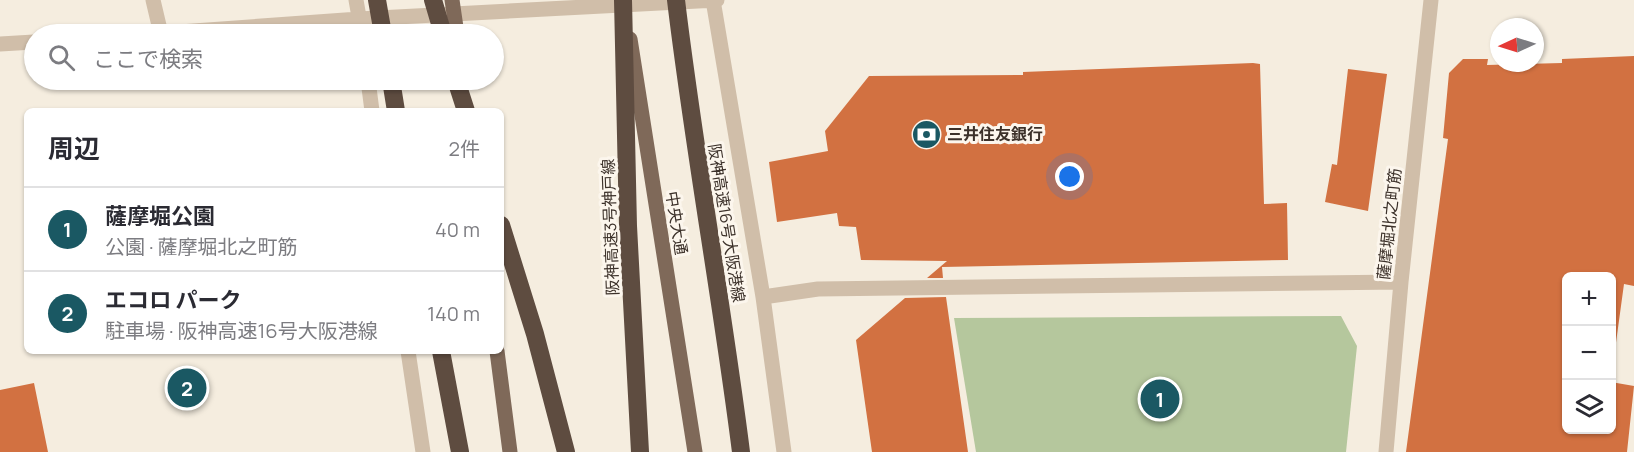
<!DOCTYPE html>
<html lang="ja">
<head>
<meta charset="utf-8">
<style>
  body { margin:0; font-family:Manrope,"Noto Sans JP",sans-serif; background:#f7f7f7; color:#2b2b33 }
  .controls { position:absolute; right:18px; bottom:18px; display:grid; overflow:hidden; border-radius:9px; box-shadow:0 2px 4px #0004 }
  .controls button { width:54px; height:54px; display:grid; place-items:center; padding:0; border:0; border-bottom:2px solid #e1e1e2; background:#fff; color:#2b2b33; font:30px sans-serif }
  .compass { position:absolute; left:1490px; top:18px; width:54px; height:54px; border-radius:50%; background:#fff; box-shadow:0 2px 4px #0004; rotate:266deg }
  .you { position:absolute; left:1070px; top:177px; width:21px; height:21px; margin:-15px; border:4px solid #fff; border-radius:50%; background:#1a73e8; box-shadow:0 0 0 9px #1a73e833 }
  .badge { display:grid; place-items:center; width:39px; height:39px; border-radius:50%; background:#1a5863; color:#fff; font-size:20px; font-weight:700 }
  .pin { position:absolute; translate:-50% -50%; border:3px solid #fff; box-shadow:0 2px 6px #0006 }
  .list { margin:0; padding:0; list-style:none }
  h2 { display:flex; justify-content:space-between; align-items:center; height:78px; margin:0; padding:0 24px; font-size:26px }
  h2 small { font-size:20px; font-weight:400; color:#7c7c81 }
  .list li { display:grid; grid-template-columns:39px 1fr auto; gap:18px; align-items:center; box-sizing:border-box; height:84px; padding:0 24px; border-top:2px solid #e1e1e2 }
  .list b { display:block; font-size:22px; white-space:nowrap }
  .list p { margin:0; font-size:20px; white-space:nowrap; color:#7c7c81 }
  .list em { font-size:20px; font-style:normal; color:#7c7c81 }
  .icon { flex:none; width:33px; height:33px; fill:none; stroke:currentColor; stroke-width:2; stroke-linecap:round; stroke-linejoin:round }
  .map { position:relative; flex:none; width:1634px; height:452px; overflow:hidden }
  .search { position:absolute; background:#fff; box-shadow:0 2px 4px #0004; left:24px; top:24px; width:480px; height:66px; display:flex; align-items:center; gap:15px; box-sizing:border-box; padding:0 21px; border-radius:33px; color:#7c7c81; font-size:22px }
  .panel { position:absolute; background:#fff; box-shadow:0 2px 4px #0004; left:24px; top:108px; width:480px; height:246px; border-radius:9px }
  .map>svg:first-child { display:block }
  .green { fill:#b5c79d }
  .building { fill:#d27141 }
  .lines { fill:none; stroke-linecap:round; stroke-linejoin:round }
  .minor { stroke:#d0bea9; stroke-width:15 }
  .major { stroke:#7f6959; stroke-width:15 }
  .highway { stroke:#5e4c40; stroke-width:18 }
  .highway-bridge { stroke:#5e4c40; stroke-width:18 }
  .labels { text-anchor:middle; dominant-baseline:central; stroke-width:6; stroke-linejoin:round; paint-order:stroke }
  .poi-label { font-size:16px; font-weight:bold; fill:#3c312a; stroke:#fcf6ed; text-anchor:start }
  .street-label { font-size:16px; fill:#3c312a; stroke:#fcf6ed }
</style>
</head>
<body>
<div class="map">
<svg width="1634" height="452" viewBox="0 0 1634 452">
  <rect width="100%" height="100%" fill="#f5eddf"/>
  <path class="green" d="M 1341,316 L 1357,346 L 1346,452 L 976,452 L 954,318 Z"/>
  <path class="building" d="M 1634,56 L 1634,286 L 1624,284 L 1611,379 L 1611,276 L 1566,276 L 1566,429 L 1611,429 L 1611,382 L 1634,386 L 1627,452 L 1406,452 L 1448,139 L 1443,138 L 1449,73 L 1463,59 L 1488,59 L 1487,65 L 1562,63 L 1562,59 Z
    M 1253,63 L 1260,64 L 1264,204 L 1287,203 L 1288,260 L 942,267 L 943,278 L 927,278 L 947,261 L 861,260 L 856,227 L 839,226 L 837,213 L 777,222 L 769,162 L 828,151 L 825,131 L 869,76 L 1023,75 L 1023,72 Z
    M 1348,69 L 1387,74 L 1368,211 L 1325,202 L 1332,164 L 1337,165 Z
    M 946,297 L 968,452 L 872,452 L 856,340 L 905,298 Z
    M 34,383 L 48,452 L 0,452 L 0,390 Z"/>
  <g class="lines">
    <path class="minor" d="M 153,0 L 161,34
      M 356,0 L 362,34
      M 713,0 L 763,297 L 784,452
      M 152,34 L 359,19 L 717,0
      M 0,44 L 34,42
      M 368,80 L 372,111
      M 763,297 L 818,289 L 1401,282
      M 408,351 L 423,452
      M 1386,452 L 1401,282 L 1431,0"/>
    <path class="major" d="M 452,0 L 457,34
      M 630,39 L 695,452
      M 497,351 L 510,452"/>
    <path class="highway" d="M 391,80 L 396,111
      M 456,80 L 466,111
      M 441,351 L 460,452"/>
    <path class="highway-bridge" d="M 377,0 L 383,34
      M 433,0 L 443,34
      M 623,0 L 628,226 L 640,452
      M 676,0 C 694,151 722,301 741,452
      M 501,225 L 535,334 L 566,452"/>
  </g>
  <defs>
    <symbol id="bank-disc" viewBox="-11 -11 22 22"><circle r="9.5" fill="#1a5863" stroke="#fcf6ed"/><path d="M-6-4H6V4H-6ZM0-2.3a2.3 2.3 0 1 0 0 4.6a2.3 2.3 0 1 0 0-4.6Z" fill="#fff"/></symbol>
  </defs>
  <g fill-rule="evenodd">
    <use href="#bank-disc" x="910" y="118" width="33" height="33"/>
  </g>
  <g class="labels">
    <g class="poi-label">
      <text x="947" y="134">三井住友銀行</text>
    </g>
    <g class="street-label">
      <text transform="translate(677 223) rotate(81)">中央大通</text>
      <text transform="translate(727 223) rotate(81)">阪神高速16号大阪港線</text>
      <text transform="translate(1389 224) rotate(-84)">薩摩堀北之町筋</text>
      <text transform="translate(610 227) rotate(-92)">阪神高速3号神戸線</text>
    </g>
  </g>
</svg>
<div class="controls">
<button>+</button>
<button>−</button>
<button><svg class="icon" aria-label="layers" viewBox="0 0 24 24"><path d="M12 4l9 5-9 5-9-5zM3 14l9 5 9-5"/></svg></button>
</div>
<svg class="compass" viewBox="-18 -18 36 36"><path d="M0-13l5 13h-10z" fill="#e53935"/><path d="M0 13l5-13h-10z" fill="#7c7c81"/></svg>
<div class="you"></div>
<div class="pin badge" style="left:1160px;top:399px">1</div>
<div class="pin badge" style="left:187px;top:388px">2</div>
<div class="search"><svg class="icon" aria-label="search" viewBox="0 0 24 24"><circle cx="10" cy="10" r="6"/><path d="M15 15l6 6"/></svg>ここで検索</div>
<section class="panel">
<h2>周辺<small>2件</small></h2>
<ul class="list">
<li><span class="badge">1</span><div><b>薩摩堀公園</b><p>公園 · 薩摩堀北之町筋</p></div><em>40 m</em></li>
<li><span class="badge">2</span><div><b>エコロ パーク</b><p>駐車場 · 阪神高速16号大阪港線</p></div><em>140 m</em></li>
</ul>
</section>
</div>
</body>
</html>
